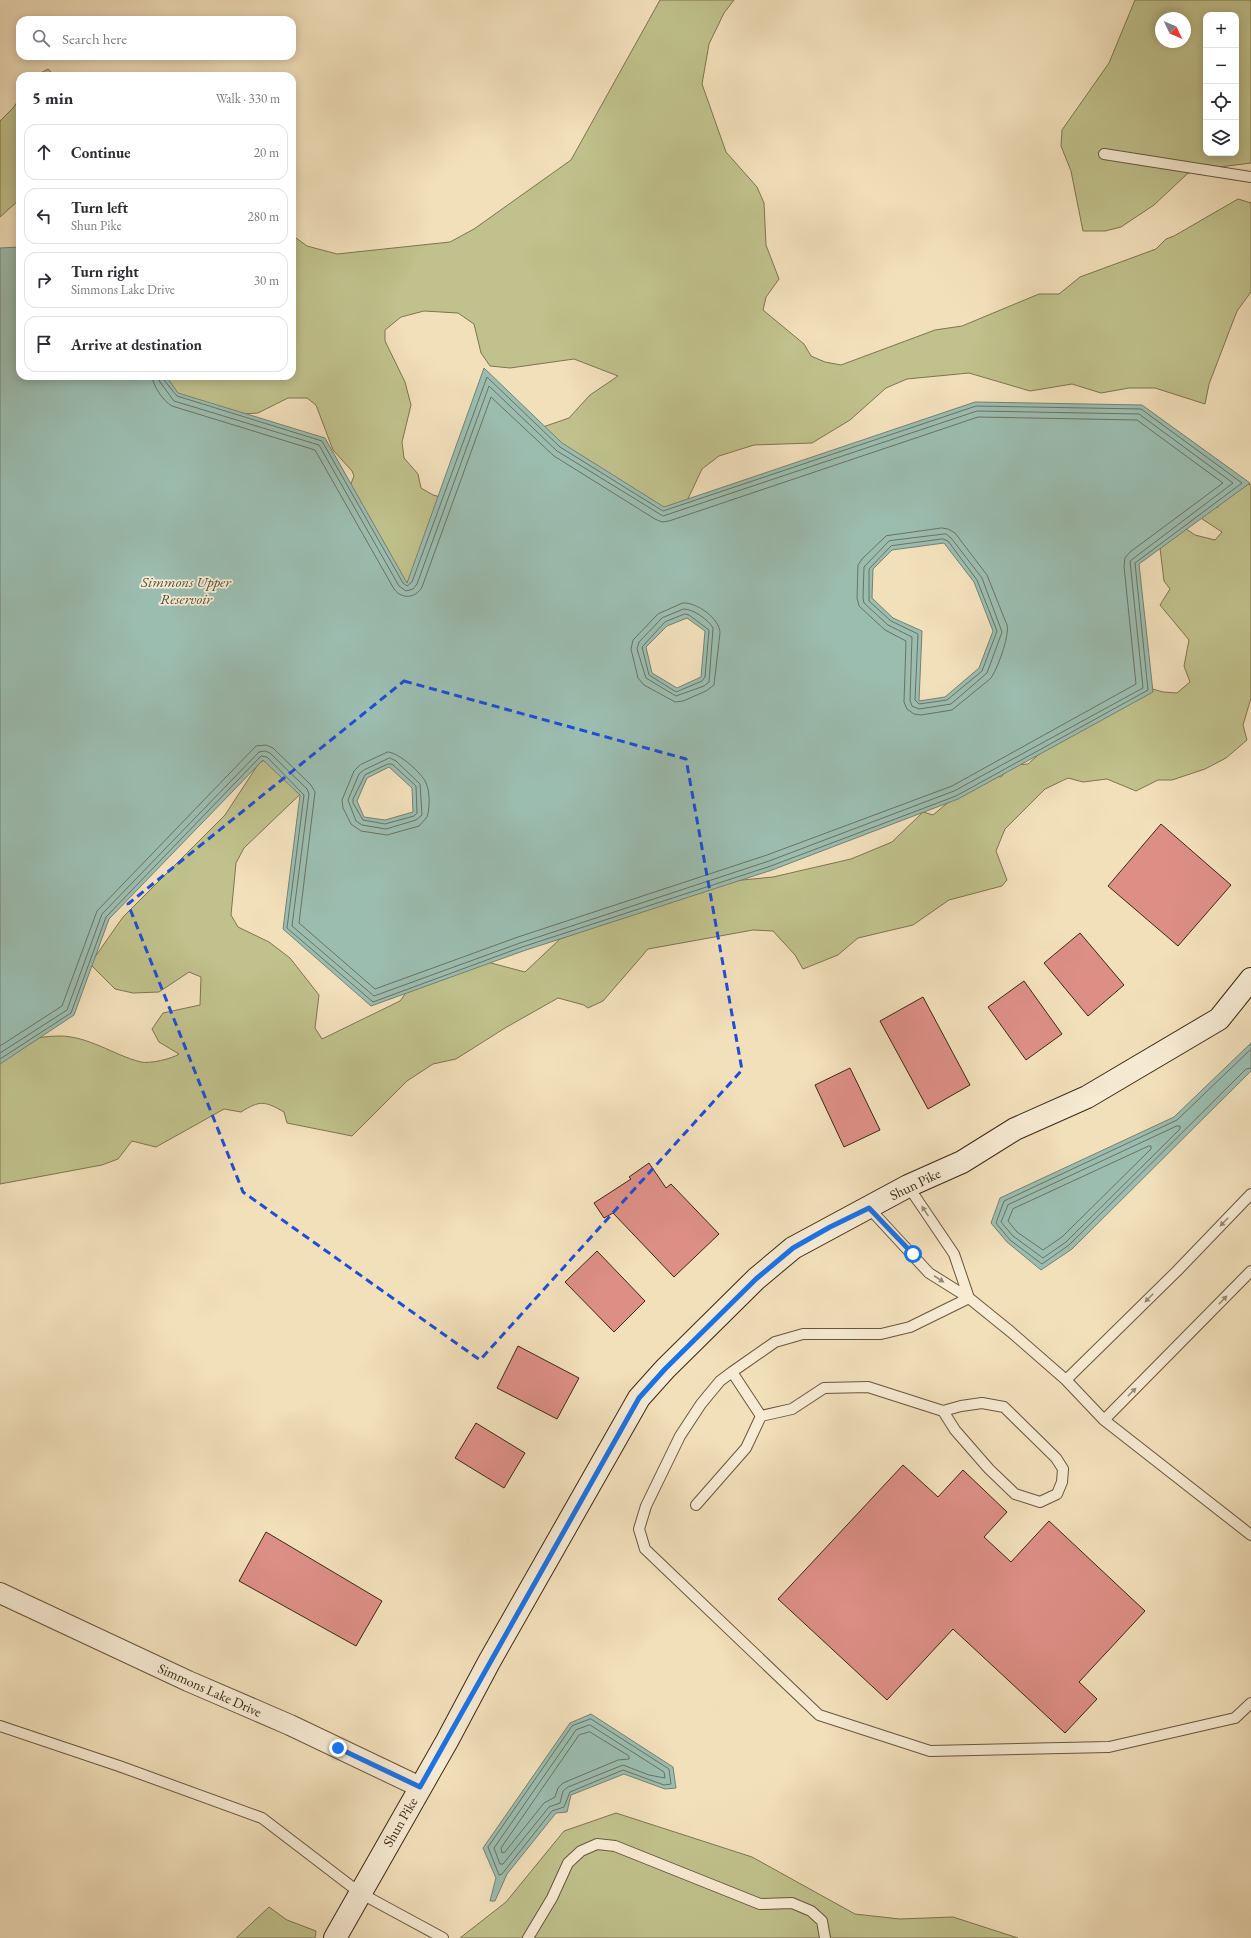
<!DOCTYPE html>
<html lang="en">
<head>
<meta charset="utf-8">
<style>
  body { margin:0; font-family:"EB Garamond",serif; background:#f2f2f3; color:#2b2b33 }
  .controls { position:absolute; right:12px; top:12px; display:grid; overflow:hidden; border-radius:8px; box-shadow:0 2px 10px #0003 }
  .controls button { width:36px; height:36px; display:grid; place-items:center; padding:0; border:0; border-bottom:1px solid #e1e1e2; background:#fff; color:#2b2b33; font:20px sans-serif }
  .compass { position:absolute; left:1155px; top:12px; width:36px; height:36px; border-radius:50%; background:#fff; box-shadow:0 2px 10px #0003; rotate:134deg }
  .stop { position:absolute; width:12px; height:12px; margin:-9px; border:3px solid #1a73e8; border-radius:50%; background:#fff }
  .stop.end { background:#1a73e8; border-color:#fff; box-shadow:0 1px 4px #0008 }
  .list { margin:0; padding:0; list-style:none }
  h2 { display:flex; justify-content:space-between; align-items:center; height:52px; margin:0; padding:0 16px; font-size:17px }
  h2 small { font-size:13px; font-weight:400; color:#7c7c81 }
  .list li { display:grid; grid-template-columns:26px 1fr auto; gap:12px; align-items:center; box-sizing:border-box; height:56px; margin:0 8px 8px; padding:0 8px; border:1px solid #e1e1e2; border-radius:12px }
  .list b { display:block; font-size:15px; white-space:nowrap }
  .list p { margin:0; font-size:13px; white-space:nowrap; color:#7c7c81 }
  .list em { font-size:13px; font-style:normal; color:#7c7c81 }
  .icon { flex:none; width:22px; height:22px; fill:none; stroke:currentColor; stroke-width:2; stroke-linecap:round; stroke-linejoin:round }
  .map { position:relative; flex:none; width:1251px; height:1938px; overflow:hidden }
  .search { position:absolute; background:#fff; box-shadow:0 2px 10px #0003; left:16px; top:16px; width:280px; height:44px; display:flex; align-items:center; gap:10px; box-sizing:border-box; padding:0 14px; border-radius:12px; color:#7c7c81; font-size:15px }
  .panel { position:absolute; background:#fff; box-shadow:0 2px 10px #0003; left:16px; top:72px; width:280px; height:308px; border-radius:12px }
  .map>svg:first-child { display:block }
  .green { fill:#c0c18c; stroke:#7e7450; fill-rule:evenodd }
  .water { fill:#9bbdb0; stroke:#758172; fill-rule:evenodd }
  .lines { fill:none; stroke-linecap:round; stroke-linejoin:round }
  .shore { stroke:#6b7262; stroke-width:1 }
  .building { fill:#dd8f86; stroke:#3b2815 }
  .service-casing { stroke:#69563e; stroke-width:12 }
  .minor-casing { stroke:#69563e; stroke-width:22 }
  .secondary-casing { stroke:#3b2815; stroke-width:24 }
  .service { stroke:#f7ebd3; stroke-width:10 }
  .minor { stroke:#f7ebd3; stroke-width:20 }
  .secondary { stroke:#f7ebd3; stroke-width:22 }
  .oneway { fill:#998a74 }
  .route { stroke:#1a73e8; stroke-width:5 }
  .marked { fill:none; stroke:#1d4ed8; stroke-width:3; stroke-dasharray:8 5; stroke-linejoin:round }
  .labels { text-anchor:middle; dominant-baseline:central; stroke-width:3.5; stroke-linejoin:round; paint-order:stroke }
  .street-label { font-size:14px; fill:#3b2815; stroke:#f7ebd3 }
  .water-label { font-size:15px; font-style:italic; fill:#534d3c; stroke:#f7ebd3 }
</style>
</head>
<body>
<div class="map">
<svg width="1251" height="1938" viewBox="0 0 1251 1938">
  <rect width="100%" height="100%" fill="#f2e0bb"/>
  <filter id="stains"><feTurbulence type="fractalNoise" baseFrequency=".005" numOctaves="4"/><feColorMatrix values="0 0 0 0 .2 0 0 0 0 .09 0 0 0 0 .02 0 0 0 .5 -.17"/></filter>
  <radialGradient id="worn" r=".72"><stop offset=".6" stop-color="#630" stop-opacity="0"/><stop offset="1" stop-color="#630" stop-opacity=".3"/></radialGradient>
  <path class="green" d="M 660,0 L 734,0 L 724,13 L 709,44 L 702,84 L 726,152 L 757,187 L 764,203 L 766,245 L 779,279 L 766,297 L 763,310 L 804,344 L 811,356 L 825,362 L 841,365 L 935,330 L 962,326 L 1039,294 L 1059,294 L 1080,277 L 1156,249 L 1166,239 L 1174,236 L 1238,199 L 1251,203 L 1251,292 L 1237,311 L 1209,384 L 1205,404 L 1155,388 L 1129,388 L 1101,393 L 1072,384 L 1030,391 L 969,373 L 907,379 L 886,388 L 850,420 L 812,443 L 754,445 L 719,456 L 702,469 L 686,503 L 658,515 L 511,438 L 569,418 L 590,395 L 618,376 L 574,359 L 510,368 L 490,366 L 481,353 L 474,324 L 458,313 L 424,311 L 401,317 L 385,330 L 385,341 L 405,382 L 411,405 L 402,442 L 404,458 L 418,474 L 421,488 L 433,495 L 447,499 L 408,582 L 381,595 L 341,509 L 354,476 L 352,471 L 333,450 L 316,405 L 307,398 L 288,398 L 258,413 L 136,421 L 163,376 L 292,376 L 292,235 L 307,246 L 337,254 L 450,242 L 474,229 L 571,160 Z
    M 1135,0 L 1251,0 L 1251,163 L 1196,170 L 1187,174 L 1154,205 L 1121,227 L 1105,231 L 1083,231 L 1071,171 L 1061,146 L 1062,130 L 1109,63 ZM 1206,15 L 1236,15 L 1236,153 L 1206,153 ZM 1161,18 L 1185,18 L 1185,42 L 1161,42 Z
    M 48,69 L 55,76 L 35,76 Z
    M 20,98 L 20,199 L 0,217 L 0,121 L 13,108 Z
    M 1251,484 L 1251,698 L 1243,725 L 1247,740 L 1226,758 L 1205,769 L 1172,780 L 1158,780 L 1136,791 L 1107,779 L 1083,782 L 1068,778 L 1045,789 L 1005,829 L 996,851 L 1007,880 L 1002,886 L 949,900 L 913,925 L 858,938 L 838,955 L 803,969 L 795,955 L 773,931 L 753,930 L 648,949 L 603,1001 L 588,1008 L 584,1005 L 558,998 L 505,1028 L 456,1059 L 433,1064 L 407,1081 L 352,1136 L 287,1123 L 284,1112 C 265,1101 260,1100 241,1112 L 224,1109 L 156,1147 L 132,1141 L 118,1159 L 102,1165 L 0,1184 L 0,1050 C 19,1042 38,1036 59,1036 C 89,1036 113,1055 141,1062 C 149,1064 172,1059 179,1054 L 159,1042 L 152,1029 L 163,1013 L 200,1005 L 201,977 L 189,972 L 159,992 L 133,993 L 115,989 L 90,964 L 123,917 L 225,815 L 259,763 L 280,752 L 314,781 L 244,848 L 236,863 L 231,915 L 238,927 L 269,942 L 290,958 L 319,995 L 315,1028 L 322,1039 L 400,1001 L 421,972 L 453,953 L 525,972 L 560,939 L 712,883 L 773,877 L 851,859 L 892,842 L 923,812 L 933,815 L 982,774 L 1001,777 L 1013,765 L 1028,764 L 1122,680 L 1163,692 L 1177,693 L 1190,682 L 1184,666 L 1189,640 L 1160,605 L 1170,589 L 1164,581 L 1160,548 L 1138,496 L 1195,535 L 1215,540 L 1222,532 L 1193,513 L 1204,500 L 1217,508 L 1230,488 Z
    M 616,1813 L 752,1857 L 855,1914 L 900,1919 L 953,1917 L 1018,1938 L 460,1938 L 506,1902 L 564,1831 Z
    M 269,1907 L 287,1920 L 316,1931 L 315,1938 L 236,1938 Z"/>
  <path class="water" d="M 20,247 L 20,376 L 166,376 L 178,393 L 325,438 L 407,583 L 484,368 L 562,443 L 664,507 L 975,402 L 1142,405 L 1250,483 L 1139,564 L 1153,692 L 958,799 L 772,870 L 523,951 L 371,1006 L 283,929 L 300,795 L 263,760 L 109,919 L 74,1015 L 0,1064 L 0,248 ZM 944,543 L 974,582 L 993,631 L 979,668 L 945,697 L 919,701 L 922,631 L 893,618 L 872,598 L 873,569 L 892,550 ZM 687,618 L 705,631 L 701,677 L 677,688 L 652,673 L 646,647 L 667,626 ZM 389,767 L 412,788 L 413,812 L 385,820 L 364,817 L 357,801 L 367,778 Z
    M 1251,1043 L 1251,1071 L 1072,1249 L 1041,1270 L 1007,1242 L 991,1223 L 1000,1198 L 1174,1117 Z
    M 591,1714 L 673,1767 L 676,1788 L 665,1789 L 624,1774 L 571,1795 L 567,1812 L 556,1813 L 507,1874 L 495,1901 L 490,1901 L 496,1878 L 483,1848 L 570,1723 Z"/>
  <g class="lines">
    <path class="shore" d="M 942,528 L 948,529 L 955,533 L 987,575 L 1007,625 C 1010,635 997,671 990,679 L 952,710 L 921,715 L 914,714 L 907,709 L 904,702 L 906,641 L 885,630 L 859,606 L 857,598 L 858,565 L 862,559 L 886,536 Z
      M 946,534 L 951,538 L 982,578 L 1002,632 L 987,673 L 951,704 L 919,709 L 912,706 L 910,700 L 912,637 L 888,625 L 864,603 L 863,598 L 864,567 L 889,541 Z
      M 943,539 L 948,541 L 977,580 L 997,631 L 982,671 L 947,700 L 919,704 L 915,700 L 918,634 L 891,621 L 869,601 L 869,569 L 891,546 Z
      M 683,603 C 697,602 720,619 720,633 L 714,685 L 706,691 L 683,701 L 675,702 L 644,685 L 638,678 L 631,649 L 633,640 L 658,614 Z
      M 684,609 C 693,609 709,620 713,628 L 709,682 L 704,686 L 676,696 L 646,678 L 637,649 L 639,642 L 662,618 Z
      M 685,614 L 689,615 L 709,630 L 705,677 L 702,681 L 676,692 L 649,675 L 642,647 L 665,622 Z
      M 388,752 C 398,752 422,773 426,783 C 430,791 430,808 427,817 L 419,826 L 387,835 L 361,831 L 351,824 L 343,808 L 342,800 L 354,771 L 360,765 Z
      M 390,758 L 396,761 L 420,784 L 422,815 L 416,820 L 386,829 L 362,825 L 356,821 L 348,800 L 359,774 L 364,770 Z
      M 388,764 L 392,764 L 416,786 L 417,813 L 414,816 L 385,824 L 363,820 L 353,803 L 353,799 L 365,775 Z
      M 0,1046 L 62,1006 L 97,911 L 256,746 L 266,745 L 273,748 L 311,785 L 315,792 L 299,923 L 375,989 L 518,937 L 767,855 L 952,786 L 1136,684 L 1124,566 L 1125,558 L 1130,552 L 1223,483 L 1137,420 L 978,417 L 669,521 L 662,522 L 655,519 L 554,456 L 491,397 L 422,587 C 416,598 402,600 394,589 L 315,450 L 172,406 C 163,401 153,386 152,376
      M 1251,1049 L 1177,1120 L 1004,1201 L 996,1223 L 1010,1240 L 1042,1264 L 1069,1245 L 1246,1069 L 1251,1068
      M 0,1053 L 67,1010 L 102,914 L 259,752 L 265,751 L 270,753 L 307,789 L 309,794 L 292,926 L 374,996 L 520,943 L 769,861 L 954,791 L 1143,688 L 1130,561 L 1233,483 L 1139,414 L 977,411 L 663,516 L 557,451 L 489,386 L 417,584 L 413,589 L 406,591 L 399,586 L 319,445 L 174,401 L 160,382 L 158,376
      M 0,1059 L 71,1013 L 106,917 L 261,756 L 267,757 L 304,795 L 287,928 L 373,1002 L 522,947 L 771,866 L 956,796 L 1148,690 L 1135,563 L 1242,483 L 1141,409 L 976,406 L 663,511 L 560,447 L 487,377 L 412,582 L 407,586 L 403,583 L 322,441 L 177,396 L 164,380 L 163,376
      M 1177,1126 L 1180,1126 L 1180,1129 L 1066,1242 L 1043,1258 L 1013,1236 L 1001,1222 L 1008,1205 Z
      M 1149,1146 L 1151,1146 L 1151,1149 L 1062,1237 L 1043,1250 L 1017,1232 L 1008,1221 L 1013,1209 Z
      M 591,1719 L 669,1769 L 671,1784 L 664,1785 L 623,1770 L 570,1792 L 564,1807 L 552,1811 L 502,1874 L 499,1875 L 488,1847 L 572,1726 Z
      M 590,1725 L 664,1772 L 665,1778 L 649,1775 L 623,1765 L 568,1787 L 563,1791 L 560,1803 L 549,1807 L 503,1864 L 500,1864 L 494,1848 L 576,1730 Z
      M 590,1732 L 629,1756 L 629,1759 L 618,1760 L 563,1783 L 558,1788 L 555,1797 L 544,1803 L 505,1852 L 502,1853 L 501,1848 L 579,1735 Z"/>
  </g>
  <path class="building" d="M 1161,824 L 1231,885 L 1178,946 L 1108,886 Z
    M 1080,933 L 1124,985 L 1088,1016 L 1044,963 Z
    M 1024,981 L 1062,1034 L 1026,1060 L 988,1007 Z
    M 923,997 L 970,1085 L 928,1109 L 880,1021 Z
    M 850,1068 L 880,1130 L 844,1147 L 815,1085 Z
    M 649,1163 L 666,1188 L 671,1184 L 719,1234 L 674,1277 L 613,1213 L 604,1218 L 594,1203 L 631,1179 L 629,1177 Z
    M 597,1251 L 645,1301 L 614,1332 L 565,1282 Z
    M 518,1346 L 579,1378 L 557,1419 L 497,1388 Z
    M 476,1423 L 525,1453 L 504,1488 L 455,1458 Z
    M 903,1465 L 938,1497 L 963,1470 L 1007,1512 L 984,1537 L 1011,1562 L 1049,1521 L 1145,1611 L 1079,1682 L 1097,1699 L 1065,1733 L 953,1629 L 887,1700 L 778,1599 Z
    M 266,1532 L 382,1601 L 356,1646 L 239,1581 Z"/>
  <g class="lines">
    <defs>
      <path id="service" d="M 1104,154 L 1251,177
        M 908,1186 L 954,1254 L 969,1298
        M 869,1208 L 929,1273 L 969,1298 L 1011,1332 L 1066,1380 L 1104,1420 L 1251,1535
        M 969,1298 L 910,1327 L 881,1334 L 803,1334 L 775,1342 L 732,1372 L 720,1381 L 701,1404 L 680,1436 L 646,1506 L 639,1529 L 645,1549 L 819,1715 L 930,1751 L 1109,1747 L 1235,1718 L 1251,1703
        M 732,1372 L 761,1416 L 792,1409 L 824,1388 L 868,1387 L 943,1411 L 961,1406 L 982,1403 L 1004,1407 L 1056,1458 L 1063,1469 L 1062,1482 L 1057,1494 L 1040,1502 L 1015,1494 L 989,1469 L 955,1430 L 943,1411
        M 1066,1380 L 1177,1271 L 1251,1194
        M 1104,1420 L 1251,1271
        M 696,1505 L 746,1448 L 761,1416
        M 0,1726 L 119,1766 L 262,1818 L 360,1893 L 443,1938
        M 528,1938 L 552,1898 L 568,1863 L 581,1851 L 597,1844 L 615,1846 L 760,1904 L 792,1903 L 811,1911 L 822,1921 L 825,1938"/>
      <path id="minor" d="M 0,1593 L 188,1681 L 290,1725 L 420,1787"/>
      <path id="secondary" d="M 335,1938 L 447,1741 L 489,1662 L 639,1398 L 665,1369 L 756,1279 L 793,1248 L 908,1186 L 962,1162 L 1015,1129 L 1087,1097 L 1219,1019 L 1251,979"/>
    </defs>
    <use href="#service" class="service-casing"/>
    <use href="#minor" class="minor-casing"/>
    <use href="#secondary" class="secondary-casing"/>
    <use href="#service" class="service"/>
    <use href="#minor" class="minor"/>
    <use href="#secondary" class="secondary"/>
  </g>
  <defs><path id="oneway-solid" d="M-6-.8H1V-3.2L6.5 0L1 3.2V.8H-6Z"/></defs>
  <g class="oneway">
    <use href="#oneway-solid" transform="translate(925 1211) rotate(-124)"/>
    <use href="#oneway-solid" transform="translate(1224 1222) rotate(134)"/>
    <use href="#oneway-solid" transform="translate(939 1279) rotate(33)"/>
    <use href="#oneway-solid" transform="translate(1149 1298) rotate(135)"/>
    <use href="#oneway-solid" transform="translate(1223 1300) rotate(-46)"/>
    <use href="#oneway-solid" transform="translate(1132 1392) rotate(-45)"/>
  </g>
  <g class="lines">
    <path class="route" d="M 338,1748 L 420,1787 L 639,1398 L 665,1369 L 756,1279 L 793,1248 L 830,1227 L 869,1208 L 913,1254"/>
  </g>
  <path class="marked" d="M 404,681 L 686,759 L 742,1070 L 480,1360 L 243,1192 L 128,904 Z"/>
  <g class="labels">
    <g class="street-label">
      <text transform="translate(915 1184) rotate(-26)">Shun Pike</text>
      <text transform="translate(210 1690) rotate(24)">Simmons Lake Drive</text>
      <text transform="translate(400 1822) rotate(-60)">Shun Pike</text>
    </g>
    <g class="water-label">
      <text x="186" y="581">Simmons Upper<tspan x="186" dy="17">Reservoir</tspan></text>
    </g>
  </g>
  <rect width="100%" height="100%" filter="url(#stains)"/>
  <rect width="100%" height="100%" fill="url(#worn)"/>
</svg>
<div class="controls">
<button>+</button>
<button>−</button>
<button><svg class="icon" aria-label="locate" viewBox="0 0 24 24"><circle cx="12" cy="12" r="6"/><path d="M12 2v4M12 18v4M2 12h4M18 12h4"/></svg></button>
<button><svg class="icon" aria-label="layers" viewBox="0 0 24 24"><path d="M12 4l9 5-9 5-9-5zM3 14l9 5 9-5"/></svg></button>
</div>
<svg class="compass" viewBox="-18 -18 36 36"><path d="M0-13l5 13h-10z" fill="#e53935"/><path d="M0 13l5-13h-10z" fill="#7c7c81"/></svg>
<div class="stop" style="left:913px;top:1254px"></div>
<div class="stop end" style="left:338px;top:1748px"></div>
<div class="search"><svg class="icon" aria-label="search" viewBox="0 0 24 24"><circle cx="10" cy="10" r="6"/><path d="M15 15l6 6"/></svg>Search here</div>
<section class="panel">
<h2>5 min<small>Walk · 330 m</small></h2>
<ul class="list">
<li><svg class="icon" aria-label="ahead" viewBox="0 0 24 24"><path d="M12 20V5M6 11l6-6 6 6"/></svg><div><b>Continue</b></div><em>20 m</em></li>
<li><svg class="icon" aria-label="left" viewBox="0 0 24 24"><path d="M17 20v-9H6M10 6l-5 5 5 5"/></svg><div><b>Turn left</b><p>Shun Pike</p></div><em>280 m</em></li>
<li><svg class="icon" aria-label="right" viewBox="0 0 24 24"><path d="M7 20v-9h11M14 6l5 5-5 5"/></svg><div><b>Turn right</b><p>Simmons Lake Drive</p></div><em>30 m</em></li>
<li><svg class="icon" aria-label="arrive" viewBox="0 0 24 24"><path d="M6 21V4h12l-3 4 3 4H6"/></svg><div><b>Arrive at destination</b></div></li>
</ul>
</section>
</div>
</body>
</html>
